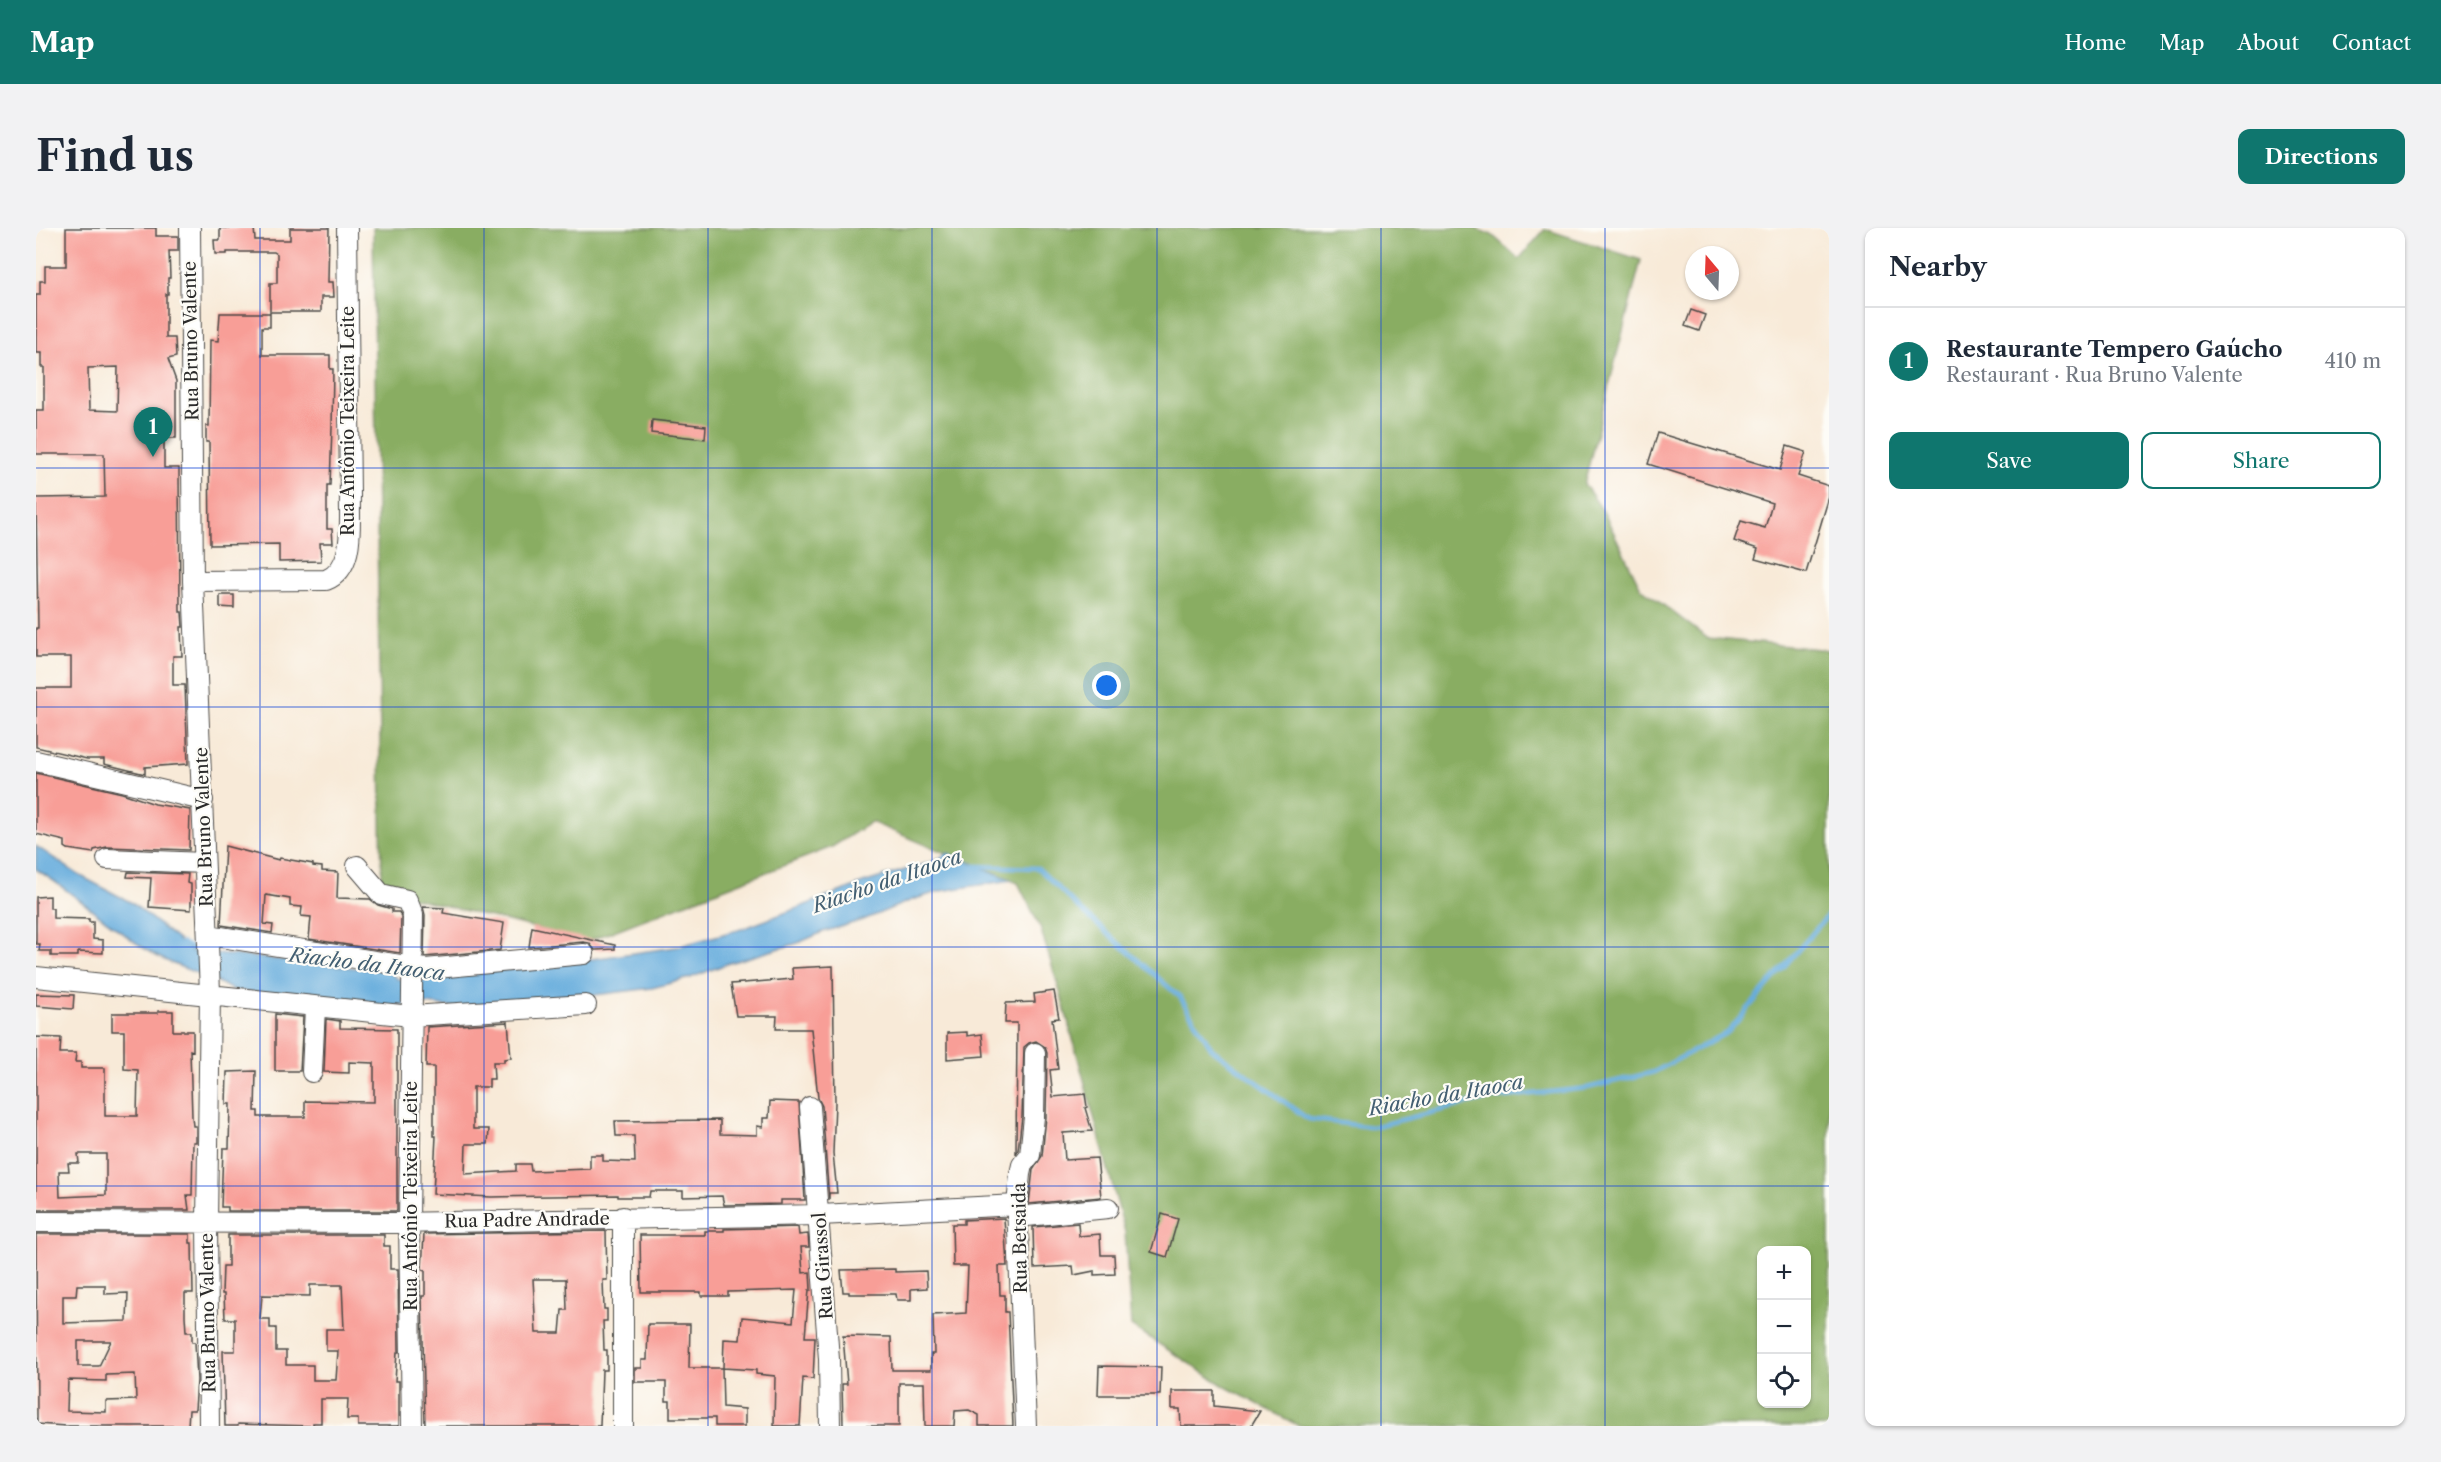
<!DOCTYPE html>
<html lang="en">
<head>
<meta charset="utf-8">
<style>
  body { margin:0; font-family:"Libre Caslon Text",serif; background:#f2f2f3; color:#1f2937 }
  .controls { position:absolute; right:18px; bottom:18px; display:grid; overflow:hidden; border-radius:12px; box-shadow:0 2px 4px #0004 }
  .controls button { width:54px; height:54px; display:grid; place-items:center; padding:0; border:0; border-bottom:2px solid #e0e1e3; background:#fff; color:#1f2937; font:30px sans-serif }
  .compass { position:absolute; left:1649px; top:18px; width:54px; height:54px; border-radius:50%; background:#fff; box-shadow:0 2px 4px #0004; rotate:341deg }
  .you { position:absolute; left:1071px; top:458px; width:21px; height:21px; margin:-15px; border:4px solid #fff; border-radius:50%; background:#1a73e8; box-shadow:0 0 0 9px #1a73e833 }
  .badge { display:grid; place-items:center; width:39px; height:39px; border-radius:50%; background:#0f766e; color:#fff; font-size:20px; font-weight:700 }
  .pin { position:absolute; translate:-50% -50px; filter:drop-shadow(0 2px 3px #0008) }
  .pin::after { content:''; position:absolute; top:32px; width:21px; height:18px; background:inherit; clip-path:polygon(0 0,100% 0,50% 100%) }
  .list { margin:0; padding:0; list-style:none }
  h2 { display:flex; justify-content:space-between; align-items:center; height:78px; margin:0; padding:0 24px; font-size:26px }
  h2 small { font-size:20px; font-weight:400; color:#747a83 }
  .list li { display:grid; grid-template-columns:39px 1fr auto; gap:18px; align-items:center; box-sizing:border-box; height:108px; padding:0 24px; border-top:2px solid #e0e1e3 }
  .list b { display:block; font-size:22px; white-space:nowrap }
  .list p { margin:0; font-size:20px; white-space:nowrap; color:#747a83 }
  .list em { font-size:20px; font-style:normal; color:#747a83 }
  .actions { display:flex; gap:12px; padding:18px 24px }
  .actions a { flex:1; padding:14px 0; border:2px solid #0f766e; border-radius:12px; text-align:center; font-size:21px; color:#0f766e }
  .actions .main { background:#0f766e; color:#fff }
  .icon { flex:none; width:33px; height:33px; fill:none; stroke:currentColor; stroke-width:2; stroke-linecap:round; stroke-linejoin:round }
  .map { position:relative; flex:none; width:1793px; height:1198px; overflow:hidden; border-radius:12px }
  header { display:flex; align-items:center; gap:36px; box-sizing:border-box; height:84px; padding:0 30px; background:#0f766e; color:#fff }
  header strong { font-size:28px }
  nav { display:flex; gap:33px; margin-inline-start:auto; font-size:21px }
  .intro { display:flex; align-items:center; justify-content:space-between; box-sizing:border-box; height:144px; padding:0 36px }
  h1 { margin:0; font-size:42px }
  .button { padding:15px 27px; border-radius:12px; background:#0f766e; color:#fff; font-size:21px; font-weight:700 }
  main { display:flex; gap:36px; padding:0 36px }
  aside { flex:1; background:#fff; border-radius:12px; box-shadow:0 2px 4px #0004 }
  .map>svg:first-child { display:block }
  .forest { fill:#89ad62; stroke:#5a6c46; stroke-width:1.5; fill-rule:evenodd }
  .water { fill:#67addd; stroke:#496c84; stroke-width:1.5 }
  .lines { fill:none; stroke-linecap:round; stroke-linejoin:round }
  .stream { stroke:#67addd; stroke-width:4.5 }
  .building { fill:#f89e97; fill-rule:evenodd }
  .minor-casing { stroke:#4a4845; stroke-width:22 }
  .minor { stroke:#fff; stroke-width:20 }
  .grid { fill:none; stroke:#1d4ed8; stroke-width:1.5; stroke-opacity:0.55 }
  .labels { text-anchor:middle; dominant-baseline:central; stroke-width:4.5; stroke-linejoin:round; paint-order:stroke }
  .street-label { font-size:18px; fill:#2b2b2b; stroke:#fdfcf7 }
  .water-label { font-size:20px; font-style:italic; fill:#435f72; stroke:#fdfcf7 }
</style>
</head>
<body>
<header>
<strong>Map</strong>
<nav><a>Home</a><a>Map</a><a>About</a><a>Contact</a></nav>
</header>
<div class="intro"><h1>Find us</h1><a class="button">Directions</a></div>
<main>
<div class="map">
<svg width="1793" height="1198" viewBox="0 0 1793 1198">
  <rect width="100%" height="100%" fill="#fdfcf7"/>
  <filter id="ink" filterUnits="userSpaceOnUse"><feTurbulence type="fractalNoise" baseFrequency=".0167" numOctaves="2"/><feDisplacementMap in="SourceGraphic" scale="12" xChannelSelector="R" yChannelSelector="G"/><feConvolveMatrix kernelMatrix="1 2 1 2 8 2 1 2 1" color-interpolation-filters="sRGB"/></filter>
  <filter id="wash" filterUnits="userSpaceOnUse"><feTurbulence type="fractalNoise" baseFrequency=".008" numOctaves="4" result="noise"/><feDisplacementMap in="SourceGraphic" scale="24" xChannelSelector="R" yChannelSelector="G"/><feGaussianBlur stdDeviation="1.35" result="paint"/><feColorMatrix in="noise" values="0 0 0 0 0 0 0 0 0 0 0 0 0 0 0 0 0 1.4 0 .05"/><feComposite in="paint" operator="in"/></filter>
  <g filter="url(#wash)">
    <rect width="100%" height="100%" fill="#f8ead8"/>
    <path class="forest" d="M 337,0 L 1438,0 L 1456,7 L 1483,31 L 1509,1 L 1605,32 L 1548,256 L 1567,283 L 1605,360 L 1671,410 L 1793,422 L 1793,1198 L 1263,1198 L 1190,1159 L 1095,1098 L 1089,1004 L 1025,767 L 1004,699 L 982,655 L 835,594 L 796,619 L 552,713 L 346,662 ZM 1726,1022 L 1770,1022 L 1770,1176 L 1726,1176 Z"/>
    <path class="water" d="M 0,618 L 43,647 L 96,675 L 158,725 L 198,727 L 351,743 L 362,751 L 389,753 L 411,746 L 499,739 L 640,719 L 709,700 L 827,655 L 898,633 L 912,625 L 976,652 L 905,663 L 876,672 L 827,692 L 787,704 L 762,715 L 693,735 L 654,750 L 616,760 L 434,782 L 392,776 L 361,777 L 350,783 L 196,762 C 170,745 138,740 112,723 C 73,697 39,666 0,641 Z"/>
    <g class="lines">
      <path class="stream" d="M 938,638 L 1002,640 L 1048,685 L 1144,769 L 1176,821 L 1272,891 L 1336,899 L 1451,871 L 1551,860 L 1618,844 L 1692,804 L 1793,686
        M 146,715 L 168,726"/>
    </g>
    <g id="blocks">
      <path class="building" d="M 30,0 L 120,0 L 120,8 L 142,8 L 142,23 L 133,23 L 134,50 L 132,50 L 132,66 L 130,66 L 130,110 L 139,110 L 140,129 L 132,131 L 140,153 L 140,210 L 128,210 L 128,240 L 143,240 L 144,384 L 146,384 L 147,399 L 145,399 L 146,428 L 137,428 L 137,457 L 149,457 L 152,536 L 109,539 L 109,546 L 68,536 L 68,531 L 51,531 L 0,519 L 0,460 L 35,460 L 35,429 L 0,429 L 0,400 L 2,400 L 0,270 L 69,269 L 68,226 L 0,226 L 0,182 L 8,182 L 8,139 L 5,139 L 5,125 L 0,125 L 0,67 L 4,67 L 4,53 L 9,53 L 9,38 L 30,38 ZM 82,139 L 81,183 L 53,182 L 52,140 Z
        M 184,0 L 218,0 L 219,12 L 254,12 L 254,0 L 293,0 L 292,54 L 297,54 L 298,69 L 285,69 L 285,84 L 234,84 L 234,55 L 241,55 L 241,26 L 238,24 L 191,24 L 191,26 L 179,26 L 178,12 L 184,12 Z
        M 1655,82 L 1669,87 L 1663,103 L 1649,98 Z
        M 184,85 L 234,85 L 234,99 L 226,99 L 226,127 L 294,127 L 294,141 L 297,141 L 296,199 L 294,257 L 291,257 L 291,301 L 296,301 L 297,315 L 284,315 L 285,333 L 243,334 L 243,316 L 174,317 L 173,214 L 170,214 L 170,198 L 173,198 L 174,112 L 182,113 Z
        M 616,192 L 670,198 L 669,211 L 615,205 Z
        M 1622,205 L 1744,242 L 1751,218 L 1770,224 L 1762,248 L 1793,258 L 1793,269 L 1770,345 L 1719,331 L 1722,321 L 1698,313 L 1705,293 L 1729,300 L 1736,275 L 1612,236 Z
        M 184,367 L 198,367 L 198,380 L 184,379 Z
        M 0,545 L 86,565 L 119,576 L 154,582 L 153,622 L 71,619 L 58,622 L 57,625 L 32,621 L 29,619 L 29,613 L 0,606 Z
        M 189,618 L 243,632 L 244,630 L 277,636 L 277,638 L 286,639 L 286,643 L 302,644 L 301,670 L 334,671 L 342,677 L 356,681 L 356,684 L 363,684 L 365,689 L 364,725 L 273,711 L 275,689 L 265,688 L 266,679 L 254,678 L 254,671 L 230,667 L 228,696 L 237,697 L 236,705 L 185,697 Z
        M 92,644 L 152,646 L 151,655 L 155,656 L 155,682 L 113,679 L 115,650 L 91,649 Z
        M 14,668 L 14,680 L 17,680 L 17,690 L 53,691 L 53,694 L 57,694 L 57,711 L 67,712 L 67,725 L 42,724 L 42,728 L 15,728 L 15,723 L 3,723 L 4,716 L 0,716 L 0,669 Z
        M 387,679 L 408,680 L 407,685 L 468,695 L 464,722 L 388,729 L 389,687 Z
        M 496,699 L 579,717 L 579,721 L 559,722 L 553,715 L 547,714 L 493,719 Z
        M 797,738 L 799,875 L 797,925 L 801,965 L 793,965 L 793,972 L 786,878 L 782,870 L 775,801 L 740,801 L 741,788 L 700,788 L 695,756 L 757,751 L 756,740 Z
        M 1018,763 L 1023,790 L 1016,791 L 1022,841 L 1014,842 L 1017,869 L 1049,866 L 1051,879 L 1049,880 L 1056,903 L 1027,905 L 1029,932 L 1061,930 L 1065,969 L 993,976 L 997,942 L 1006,928 L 1010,889 L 1011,825 L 1009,819 L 1000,813 L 993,815 L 988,819 L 986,888 L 982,922 L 980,926 L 981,795 L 969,795 L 970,775 L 999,774 L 998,766 Z
        M 0,766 L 38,767 L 37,781 L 0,778 Z
        M 122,783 L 137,783 L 137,803 L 157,803 L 157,823 L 154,822 L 156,889 L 157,898 L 160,898 L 160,914 L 157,914 L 156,967 L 151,967 L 153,982 L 0,982 L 0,809 L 25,810 L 24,825 L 40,825 L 39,834 L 45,834 L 45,840 L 69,840 L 69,888 L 101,888 L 102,842 L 88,841 L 88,803 L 76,803 L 76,785 L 122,785 ZM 42,926 L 70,926 L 70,967 L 24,969 L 23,943 L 33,943 L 32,935 L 43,935 Z
        M 239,786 L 267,789 L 264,843 L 239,843 Z
        M 290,791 L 304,793 L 304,800 L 361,801 L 361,983 L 192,983 L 192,979 L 185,979 L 187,920 L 193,920 L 194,876 L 190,876 L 191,844 L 220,843 L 219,883 L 222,883 L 222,889 L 269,889 L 269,873 L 338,874 L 338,835 L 313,834 L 313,845 L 288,844 Z
        M 472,794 L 475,830 L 468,831 L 468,834 L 457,834 L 458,851 L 453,851 L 453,859 L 437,859 L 437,901 L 453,901 L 452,916 L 430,916 L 429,946 L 480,943 L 480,936 L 494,936 L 495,943 L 554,941 L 554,927 L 567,927 L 567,933 L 599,934 L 598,908 L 580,908 L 579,893 L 684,892 L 684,906 L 721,907 L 721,898 L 727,899 L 727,890 L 733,890 L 734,873 L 763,874 L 769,972 L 745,972 L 745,976 L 688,977 L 686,968 L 647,969 L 647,963 L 614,963 L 613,969 L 582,969 L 582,967 L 455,969 L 397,966 L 400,908 L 398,908 L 398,839 L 390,839 L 391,799 Z
        M 931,804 L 931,808 L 946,806 L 948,828 L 911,831 L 911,805 Z
        M 1126,986 L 1142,991 L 1131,1029 L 1115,1024 Z
        M 968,990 L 971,1038 L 963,1038 L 964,1067 L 969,1067 L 969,1084 L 972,1084 L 977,1198 L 943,1198 L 943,1187 L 933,1182 L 919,1183 L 918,1198 L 889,1198 L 888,1155 L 863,1155 L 863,1198 L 807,1198 L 806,1156 L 811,1156 L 807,1108 L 855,1109 L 856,1142 L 895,1142 L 895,1126 L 898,1126 L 897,1087 L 930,1085 L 932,1038 L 917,1038 L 916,996 L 928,996 L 928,992 Z
        M 1042,995 L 1043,1008 L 1064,1006 L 1065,1027 L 1078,1027 L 1079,1046 L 1058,1047 L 1058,1043 L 1038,1047 L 1037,1038 L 998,1040 L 997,999 Z
        M 762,999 L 763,1007 L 772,1006 L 773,1019 L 765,1019 L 767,1045 L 774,1044 L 775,1062 L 773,1062 L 769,1109 L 779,1109 L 777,1151 L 767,1150 L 764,1198 L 738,1198 L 739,1148 L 720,1146 L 720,1142 L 687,1140 L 688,1111 L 704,1112 L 706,1089 L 757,1094 L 760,1062 L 692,1064 L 692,1068 L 665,1068 L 665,1064 L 605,1064 L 604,1007 L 669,1007 L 669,1003 L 688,1003 L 688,1001 Z
        M 570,1003 L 571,1052 L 567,1052 L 568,1081 L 571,1081 L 571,1093 L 567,1093 L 568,1122 L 571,1122 L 571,1142 L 566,1142 L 564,1198 L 389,1198 L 386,1068 L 389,1068 L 389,1042 L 386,1041 L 388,1006 ZM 497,1051 L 530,1051 L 531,1082 L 526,1082 L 524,1105 L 500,1105 Z
        M 0,1006 L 154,1006 L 154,1015 L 156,1015 L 157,1065 L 149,1065 L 149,1088 L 150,1104 L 156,1104 L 156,1114 L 159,1114 L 161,1152 L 159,1182 L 153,1182 L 152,1198 L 30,1198 L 1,1196 ZM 41,1057 L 69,1057 L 69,1066 L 92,1065 L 91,1093 L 27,1095 L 27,1068 L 40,1068 ZM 42,1113 L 75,1113 L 63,1138 L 42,1138 ZM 99,1146 L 100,1172 L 70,1173 L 70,1184 L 31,1183 L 32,1152 L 70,1153 L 70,1147 Z
        M 192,1007 L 348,1007 L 348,1018 L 354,1018 L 354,1041 L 362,1041 L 363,1124 L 361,1124 L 359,1153 L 363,1153 L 363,1198 L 322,1198 L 322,1191 L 311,1191 L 312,1171 L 285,1171 L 285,1195 L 277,1195 L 277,1198 L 202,1196 L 202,1198 L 189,1198 L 187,1123 L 199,1123 L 199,1091 L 189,1091 L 188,1066 L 186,1066 L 187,1038 L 192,1038 ZM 274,1057 L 306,1057 L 308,1101 L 290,1101 L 290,1123 L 302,1123 L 300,1152 L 277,1152 L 277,1137 L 250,1137 L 250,1123 L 240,1123 L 240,1100 L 234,1100 L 234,1091 L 224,1091 L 226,1067 L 274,1068 Z
        M 859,1041 L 859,1044 L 890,1043 L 891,1060 L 875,1061 L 875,1072 L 861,1072 L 860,1066 L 813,1066 L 813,1064 L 807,1064 L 805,1042 Z
        M 612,1096 L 654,1096 L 653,1140 L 686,1140 L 687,1179 L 709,1181 L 709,1198 L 679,1198 L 679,1190 L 634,1190 L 634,1173 L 630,1173 L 630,1154 L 599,1154 L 599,1140 L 606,1140 L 606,1132 L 611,1132 Z
        M 1063,1138 L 1125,1139 L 1124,1167 L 1062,1167 Z
        M 1136,1163 L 1178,1163 L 1178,1178 L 1224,1183 L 1215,1198 L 1145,1198 L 1144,1181 L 1136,1181 Z"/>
    </g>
  </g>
  <g filter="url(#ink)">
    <use href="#blocks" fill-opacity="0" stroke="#4a4845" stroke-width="1.5"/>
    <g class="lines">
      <defs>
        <path id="minor" d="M 154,0 L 157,353 L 174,764 L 171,995 L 173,1198
          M 157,353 L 290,352 C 320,340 313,295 314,268 L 311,0
          M 0,533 L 167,572
          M 71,631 L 168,635
          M 321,638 L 345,666 L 371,672 L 377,687 L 373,994 L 376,1198
          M 172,707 L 390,741 L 548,726
          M 0,749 L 375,788 L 550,777
          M 276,844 L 279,779
          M 774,879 L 793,1131 L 794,1198
          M 981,989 L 1072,980
          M 0,994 L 360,995 L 784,987 L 981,977
          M 587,1198 L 587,989
          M 990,1198 L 981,977 L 984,946 L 986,937 L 994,927 L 998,889 L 999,825"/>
      </defs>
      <use href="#minor" class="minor-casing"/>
      <use href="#minor" class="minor"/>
    </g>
  </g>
  <path class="grid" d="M 224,0 L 224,1198M 448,0 L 448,1198M 672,0 L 672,1198M 896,0 L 896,1198M 1121,0 L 1121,1198M 1345,0 L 1345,1198M 1569,0 L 1569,1198M 0,240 L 1793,240M 0,479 L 1793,479M 0,719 L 1793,719M 0,958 L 1793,958"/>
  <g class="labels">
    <g class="street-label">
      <text transform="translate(155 113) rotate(-91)">Rua Bruno Valente</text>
      <text transform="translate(312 193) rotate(-90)">Rua Antônio Teixeira Leite</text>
      <text transform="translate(168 599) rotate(-92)">Rua Bruno Valente</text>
      <text transform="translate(375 968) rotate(-90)">Rua Antônio Teixeira Leite</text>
      <text transform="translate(491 992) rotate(-1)">Rua Padre Andrade</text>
      <text transform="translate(984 1010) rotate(-91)">Rua Betsaida</text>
      <text transform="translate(787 1038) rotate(-94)">Rua Girassol</text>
      <text transform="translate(172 1085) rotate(-91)">Rua Bruno Valente</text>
    </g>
    <g class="water-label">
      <text transform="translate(851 653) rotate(-19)">Riacho da Itaoca</text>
      <text transform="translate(331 736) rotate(7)">Riacho da Itaoca</text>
      <text transform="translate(1410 867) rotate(-10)">Riacho da Itaoca</text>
    </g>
  </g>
</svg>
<div class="controls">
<button>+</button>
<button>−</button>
<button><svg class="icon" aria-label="locate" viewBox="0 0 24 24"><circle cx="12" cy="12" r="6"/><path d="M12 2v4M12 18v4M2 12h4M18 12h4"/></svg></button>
</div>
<svg class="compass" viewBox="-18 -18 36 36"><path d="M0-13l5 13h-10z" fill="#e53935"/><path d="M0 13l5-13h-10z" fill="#747a83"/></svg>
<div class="you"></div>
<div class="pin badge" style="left:117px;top:229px">1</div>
</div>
<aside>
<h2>Nearby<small></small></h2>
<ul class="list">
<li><span class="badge">1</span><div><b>Restaurante Tempero Gaúcho</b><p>Restaurant · Rua Bruno Valente</p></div><em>410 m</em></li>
</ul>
<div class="actions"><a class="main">Save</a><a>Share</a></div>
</aside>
</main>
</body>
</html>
